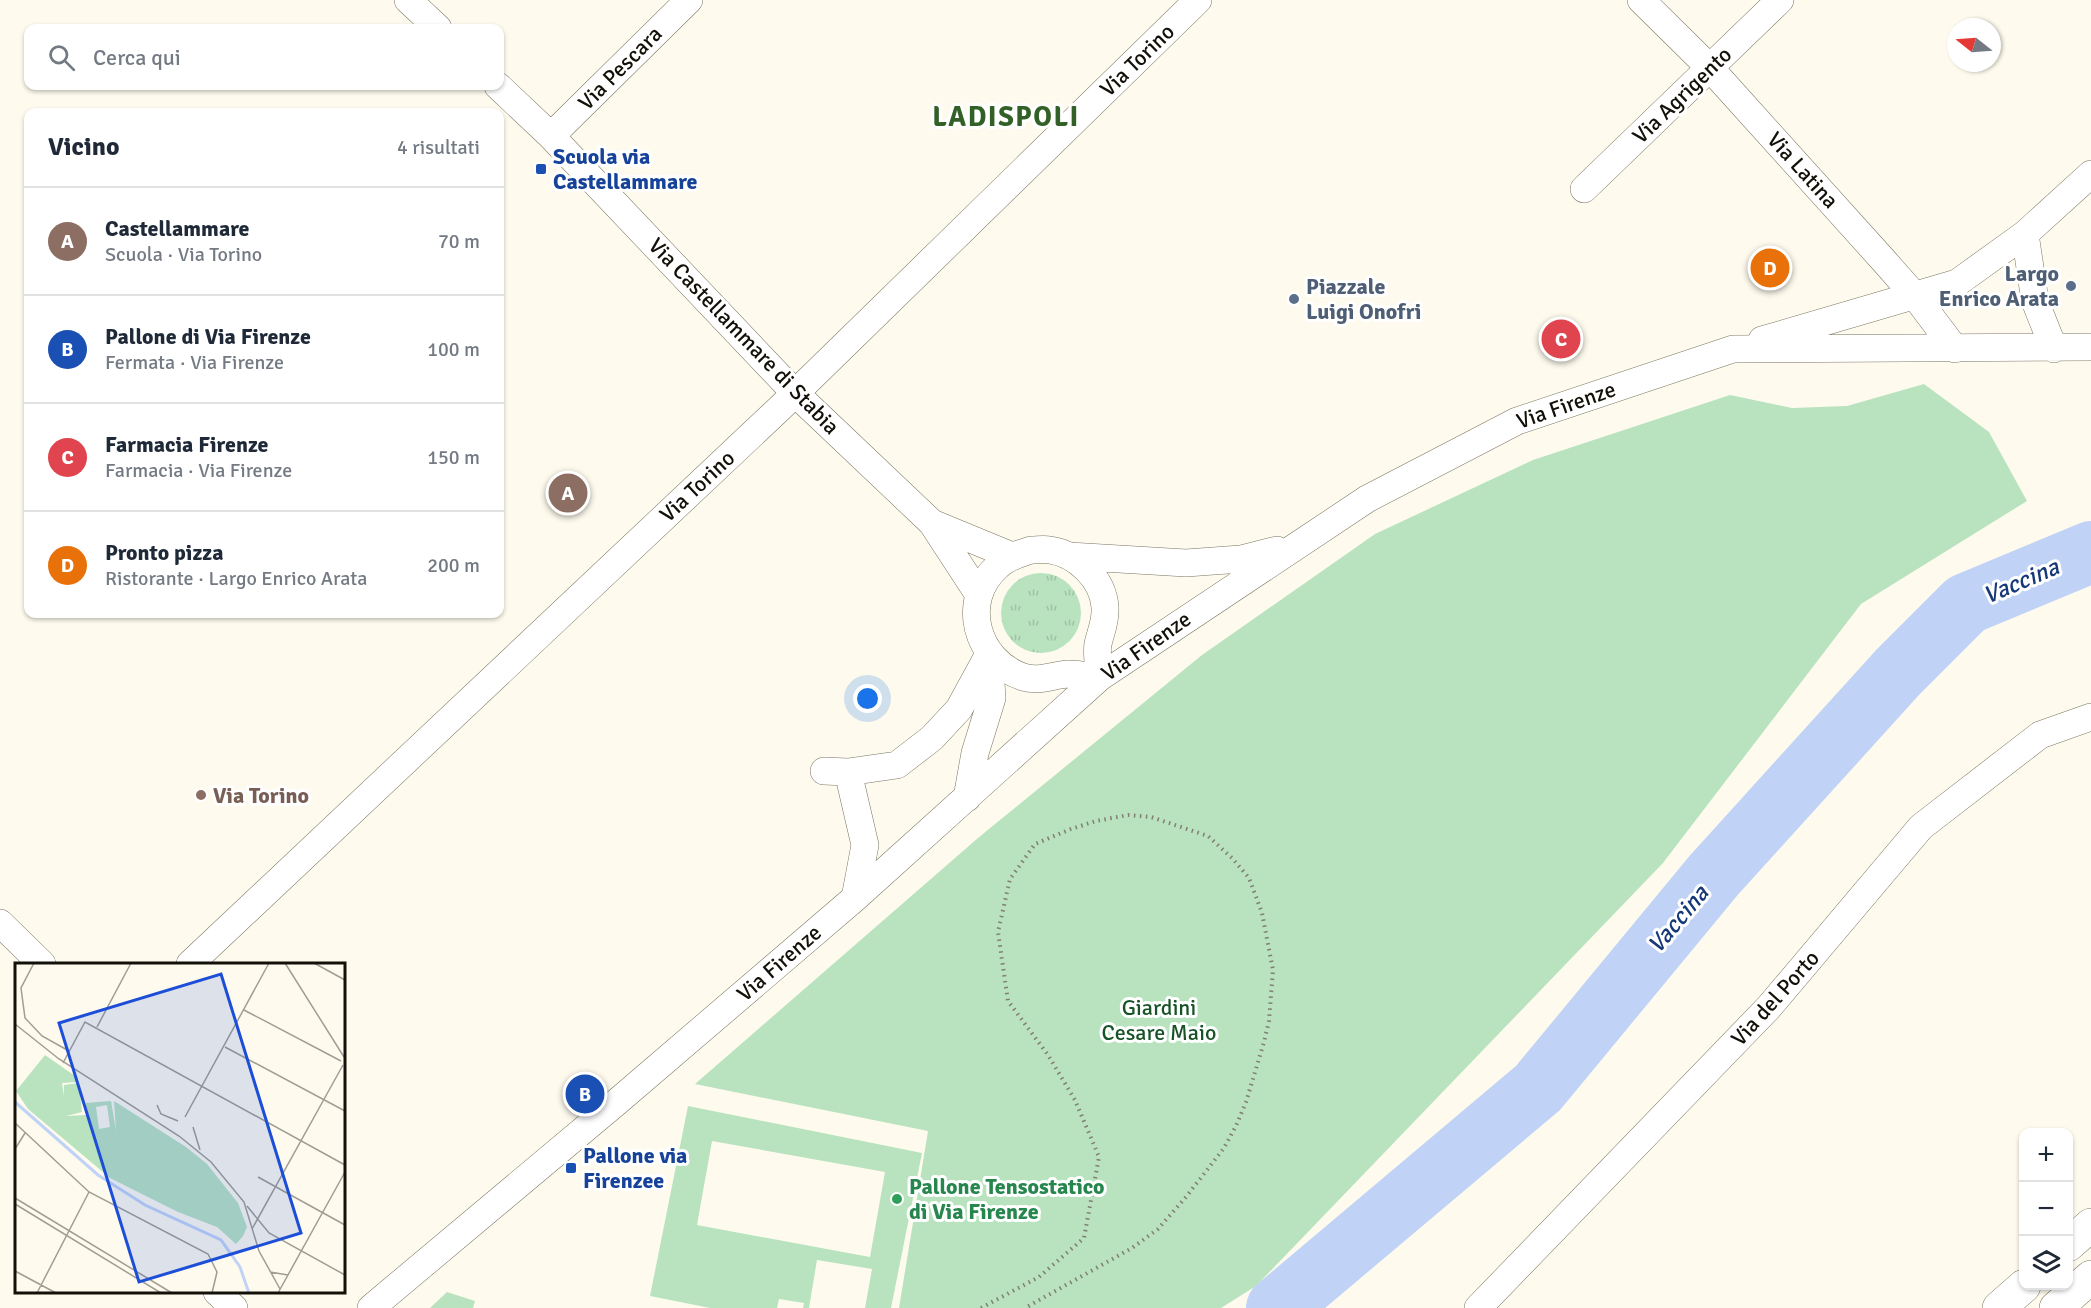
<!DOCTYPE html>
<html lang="it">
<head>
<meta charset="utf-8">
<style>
  body { margin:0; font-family:Signika,sans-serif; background:#f2f2f3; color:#1f2937 }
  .controls { position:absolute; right:18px; bottom:18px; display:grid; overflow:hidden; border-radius:12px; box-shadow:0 2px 4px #0004 }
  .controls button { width:54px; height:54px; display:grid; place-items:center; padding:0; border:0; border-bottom:2px solid #e0e1e3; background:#fff; color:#1f2937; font:30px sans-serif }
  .compass { position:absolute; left:1947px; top:18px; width:54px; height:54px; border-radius:50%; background:#fff; box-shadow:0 2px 4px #0004; rotate:287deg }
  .you { position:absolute; left:868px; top:699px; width:21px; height:21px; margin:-15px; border:4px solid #fff; border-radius:50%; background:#1a73e8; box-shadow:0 0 0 9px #1a73e833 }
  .badge { display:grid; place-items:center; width:39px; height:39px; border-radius:50%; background:#41872d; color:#fff; font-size:20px; font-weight:700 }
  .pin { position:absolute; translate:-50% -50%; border:3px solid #fff; box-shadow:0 2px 6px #0006 }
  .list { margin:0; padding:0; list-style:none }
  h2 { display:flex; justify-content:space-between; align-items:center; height:78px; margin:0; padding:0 24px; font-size:26px }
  h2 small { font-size:20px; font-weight:400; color:#747a83 }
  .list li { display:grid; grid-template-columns:39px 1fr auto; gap:18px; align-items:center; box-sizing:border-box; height:108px; padding:0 24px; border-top:2px solid #e0e1e3 }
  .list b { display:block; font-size:22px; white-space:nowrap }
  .list p { margin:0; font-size:20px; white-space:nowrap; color:#747a83 }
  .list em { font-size:20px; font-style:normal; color:#747a83 }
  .icon { flex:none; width:33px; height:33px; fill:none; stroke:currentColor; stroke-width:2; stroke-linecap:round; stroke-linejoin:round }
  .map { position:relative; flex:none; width:2091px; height:1308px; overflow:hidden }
  .search { position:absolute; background:#fff; box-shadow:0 2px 4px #0004; left:24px; top:24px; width:480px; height:66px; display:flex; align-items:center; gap:15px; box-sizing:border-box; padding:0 21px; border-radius:12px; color:#747a83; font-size:22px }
  .panel { position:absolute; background:#fff; box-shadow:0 2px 4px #0004; left:24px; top:108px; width:480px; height:510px; border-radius:12px }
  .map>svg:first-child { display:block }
  .grass { fill:url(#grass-tufts) }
  .green { fill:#b9e3bf; fill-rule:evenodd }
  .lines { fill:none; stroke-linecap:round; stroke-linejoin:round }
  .river { stroke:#c0d3f6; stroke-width:62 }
  .minor-casing { stroke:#7a7662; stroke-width:28 }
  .tertiary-casing { stroke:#7a7662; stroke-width:34 }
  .path { stroke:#817e74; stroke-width:4; stroke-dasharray:1.5 4.5; stroke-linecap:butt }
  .minor { stroke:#fff; stroke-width:27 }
  .tertiary { stroke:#fff; stroke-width:33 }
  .transit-dot { fill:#1a4fb4; stroke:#fff; stroke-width:2 }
  .service-dot { fill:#5c6f8a; stroke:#fff; stroke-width:2 }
  .education-dot { fill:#8d6e63; stroke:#fff; stroke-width:2 }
  .leisure-dot { fill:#2e9e5b; stroke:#fff; stroke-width:2 }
  .labels { text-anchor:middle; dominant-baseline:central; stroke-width:6; stroke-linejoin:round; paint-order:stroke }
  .street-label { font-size:22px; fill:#121008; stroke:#fff }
  .transit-label { font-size:22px; font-weight:bold; fill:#164399; stroke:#fff; text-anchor:start }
  .service-label { font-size:22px; font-weight:bold; fill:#4e5e75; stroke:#fff; text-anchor:end }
  .education-label { font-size:22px; font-weight:bold; fill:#785e54; stroke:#fff; text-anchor:start }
  .park-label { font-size:22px; fill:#175327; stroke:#fff }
  .leisure-label { font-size:22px; font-weight:bold; fill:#27864d; stroke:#fff; text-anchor:start }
  .water-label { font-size:24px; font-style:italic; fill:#163778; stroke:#fff }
  .district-label { font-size:28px; font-weight:bold; letter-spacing:1.5px; fill:#336027; stroke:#fff }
  .inset-river { fill:none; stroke:#c0d3f6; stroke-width:3 }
  .inset-road { fill:none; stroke:#a09d92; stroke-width:1.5 }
  .view { fill:#1d4ed8; fill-opacity:0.15; stroke:#1d4ed8; stroke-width:3 }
  .inset-edge { fill:none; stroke:#121008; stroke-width:3 }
</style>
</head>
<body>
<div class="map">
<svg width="2091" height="1308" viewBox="0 0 2091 1308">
  <defs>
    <pattern id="grass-tufts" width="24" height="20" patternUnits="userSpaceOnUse" patternTransform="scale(1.5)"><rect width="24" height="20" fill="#b9e3bf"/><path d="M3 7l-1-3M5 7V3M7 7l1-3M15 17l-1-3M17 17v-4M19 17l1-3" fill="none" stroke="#9ec2a3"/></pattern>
  </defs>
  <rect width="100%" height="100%" fill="#fefbee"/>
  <path class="grass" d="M1001 613a40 40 0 1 1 80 0a40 40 0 1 1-80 0Z"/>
  <path class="green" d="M 1924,384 L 1989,432 L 2027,501 L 1861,604 L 1663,863 L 1256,1286 L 1221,1308 L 899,1308 L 928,1131 L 695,1084 L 978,838 L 1202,655 L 1375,534 L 1533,460 L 1730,395 L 1792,408 L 1847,406 Z
    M 688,1106 L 922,1153 L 891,1308 L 865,1308 L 872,1269 L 817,1260 L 809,1308 L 803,1308 L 804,1303 L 779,1299 L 777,1308 L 710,1308 L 650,1296 ZM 712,1141 L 885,1172 L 870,1257 L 697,1225 Z
    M 447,1292 L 475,1301 L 473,1308 L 430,1308 Z"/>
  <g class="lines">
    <path class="river" d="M 1277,1308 L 1538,1088 L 1714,875 L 1898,672 L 1966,604 L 2091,552"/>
    <defs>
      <path id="minor" d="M 408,0 L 438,28
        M 1641,0 L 1710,68 L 1885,262 L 1915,296 L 1955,349
        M 498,86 L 551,136 L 795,393 L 932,523 L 979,595
        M 551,136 L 689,0
        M 1584,189 L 1780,0
        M 2025,234 L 2035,301 L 2054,349
        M 1762,340 L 1957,283 L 2025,234 L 2091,174
        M 932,523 L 1012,556
        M 1031,550 C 1037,550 1044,549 1050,550 C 1077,554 1103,579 1105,607 C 1106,622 1101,630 1098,644 C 1096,653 1099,667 1100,677 C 1090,676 1079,674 1068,674 C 1052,675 1040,682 1023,677 C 976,661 959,600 998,566 C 1007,557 1019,554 1031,550 Z
        M 1069,556 L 1186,563 L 1241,559 L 1277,550
        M 824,771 L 848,772 L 897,765 L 932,738 L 959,709 L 989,654
        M 848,772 L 865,845 L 855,898
        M 967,798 L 975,753 L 992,698 L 989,654
        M 0,923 L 42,964
        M 190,964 L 780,408 L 1198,0
        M 217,1292 L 234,1308
        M 371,1308 L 618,1101 L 855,898 L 1100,677 L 1367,499 L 1517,421 L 1733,349 L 2091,347
        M 1478,1308 L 1769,1007 L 1921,827 L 2040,735 L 2091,717"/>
      <path id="tertiary" d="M 2068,1245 L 2091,1225
        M 1999,1308 L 2024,1286
        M 2056,1308 L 2091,1277"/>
    </defs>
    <use href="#minor" class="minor-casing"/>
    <use href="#tertiary" class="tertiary-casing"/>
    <path class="path" d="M 981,1308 L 1039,1277 L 1084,1238 L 1099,1157 L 1075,1100 L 1048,1055 L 1008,1001 L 998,932 L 1010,879 L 1035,844 L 1071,829 L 1096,821 L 1128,815 L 1151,817 L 1208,836 L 1232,858 L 1249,878 L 1262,913 L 1273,970 L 1269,1021 L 1264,1042 L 1246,1102 L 1236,1126 L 1224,1148 L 1186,1197 L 1158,1229 L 1132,1248 L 1025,1308"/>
    <use href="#minor" class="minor"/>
    <use href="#tertiary" class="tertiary"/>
  </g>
  <g class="transit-dot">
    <rect x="535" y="163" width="12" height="12" rx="3"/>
    <rect x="565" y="1162" width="12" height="12" rx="3"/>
  </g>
  <g class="service-dot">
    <circle cx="2071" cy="286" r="6"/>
    <circle cx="1294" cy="299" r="6"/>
  </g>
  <circle class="education-dot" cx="201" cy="795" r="6"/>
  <circle class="leisure-dot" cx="897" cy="1199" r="6"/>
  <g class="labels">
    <g class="street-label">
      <text transform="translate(1137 60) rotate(-44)">Via Torino</text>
      <text transform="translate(620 68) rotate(-45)">Via Pescara</text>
      <text transform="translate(1682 95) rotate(-44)">Via Agrigento</text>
      <text transform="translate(1803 170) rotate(48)">Via Latina</text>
      <text transform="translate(744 336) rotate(46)">Via Castellammare di Stabia</text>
      <text transform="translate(1566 405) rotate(-19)">Via Firenze</text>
      <text transform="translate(697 486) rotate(-43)">Via Torino</text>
      <text transform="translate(1146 646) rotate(-35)">Via Firenze</text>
      <text transform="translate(779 963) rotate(-41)">Via Firenze</text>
      <text transform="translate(1775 998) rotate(-48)">Via del Porto</text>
    </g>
    <g class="transit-label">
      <text x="553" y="156">Scuola via<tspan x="553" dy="25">Castellammare</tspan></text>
      <text x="583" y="1155">Pallone via<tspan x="583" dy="25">Firenzee</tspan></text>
    </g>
    <g class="service-label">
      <text x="2059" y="273">Largo<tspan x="2059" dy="25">Enrico Arata</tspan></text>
      <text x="1306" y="286" text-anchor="start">Piazzale<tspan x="1306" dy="25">Luigi Onofri</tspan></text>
    </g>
    <g class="education-label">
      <text x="213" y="795">Via Torino</text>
    </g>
    <g class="park-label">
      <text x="1159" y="1007">Giardini<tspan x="1159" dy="25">Cesare Maio</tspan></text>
    </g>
    <g class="leisure-label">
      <text x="909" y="1186">Pallone Tensostatico<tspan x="909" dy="25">di Via Firenze</tspan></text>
    </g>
    <g class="water-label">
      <text transform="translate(2021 581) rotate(-23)">Vaccina</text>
      <text transform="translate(1678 919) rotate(-50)">Vaccina</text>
    </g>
    <g class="district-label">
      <text x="1006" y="117">LADISPOLI</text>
    </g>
  </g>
  <g transform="translate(15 963)">
    <rect width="330" height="330" fill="#fefbee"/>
    <path d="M 30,92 L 63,115 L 63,119 L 47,120 L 49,133 L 49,122 L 64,120 L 67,149 L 51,153 L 71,152 L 71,140 L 96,138 L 101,168 L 99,138 L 171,184 L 192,201 L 223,240 L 232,264 L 228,273 L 221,281 L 202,264 L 163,249 L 95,215 L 13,146 L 1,128 ZM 92,142 L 95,164 L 84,166 L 81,144 Z" fill="#b9e3bf" fill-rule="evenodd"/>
    <path class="inset-river" d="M 0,139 L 83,212 L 130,242 L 206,277 L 225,304 L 234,330"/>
    <path class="inset-road" d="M 19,0 L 6,25 L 10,55 L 27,73 L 54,88M 270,0 L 329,94M 299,0 L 330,17M 229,47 L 326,98M 0,61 L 44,96 L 164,173 L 196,199 L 229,239 L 244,288 L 265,326M 82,64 L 116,0M 210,84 L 330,148M 48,100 L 70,59 L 330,202M 142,142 L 146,151 L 163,158M 170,154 L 254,0M 0,160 L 74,229 L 193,291 L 202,309 L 197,330M 178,164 L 185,187M 0,186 L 10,170M 243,214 L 330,262M 0,235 L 157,330M 0,241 L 146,330M 232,243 L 254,270 L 330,312M 237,266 L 328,102M 0,308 L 41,330M 255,309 L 273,312M 22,330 L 74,229M 263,330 L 330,209"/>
    <path class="view" d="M 206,11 L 286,270 L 124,319 L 44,60 Z"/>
    <rect width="330" height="330" class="inset-edge"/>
  </g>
</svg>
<div class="controls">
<button>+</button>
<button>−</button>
<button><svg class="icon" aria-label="layers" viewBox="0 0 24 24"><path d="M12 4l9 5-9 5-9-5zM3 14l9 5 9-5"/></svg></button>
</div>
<svg class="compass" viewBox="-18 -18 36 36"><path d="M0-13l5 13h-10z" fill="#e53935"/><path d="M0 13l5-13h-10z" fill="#747a83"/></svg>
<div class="you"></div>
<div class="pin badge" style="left:568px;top:493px;background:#8d6e63">A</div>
<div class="pin badge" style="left:585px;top:1094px;background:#1a4fb4">B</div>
<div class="pin badge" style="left:1561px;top:339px;background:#e0444e">C</div>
<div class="pin badge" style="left:1770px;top:268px;background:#e8710a">D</div>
<div class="search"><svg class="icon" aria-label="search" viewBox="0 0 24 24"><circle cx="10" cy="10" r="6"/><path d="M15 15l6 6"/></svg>Cerca qui</div>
<section class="panel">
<h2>Vicino<small>4 risultati</small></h2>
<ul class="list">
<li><span class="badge" style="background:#8d6e63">A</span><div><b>Castellammare</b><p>Scuola · Via Torino</p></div><em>70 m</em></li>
<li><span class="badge" style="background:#1a4fb4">B</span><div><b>Pallone di Via Firenze</b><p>Fermata · Via Firenze</p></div><em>100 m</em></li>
<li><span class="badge" style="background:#e0444e">C</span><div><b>Farmacia Firenze</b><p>Farmacia · Via Firenze</p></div><em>150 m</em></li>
<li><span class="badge" style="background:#e8710a">D</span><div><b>Pronto pizza</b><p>Ristorante · Largo Enrico Arata</p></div><em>200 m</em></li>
</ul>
</section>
</div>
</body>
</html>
